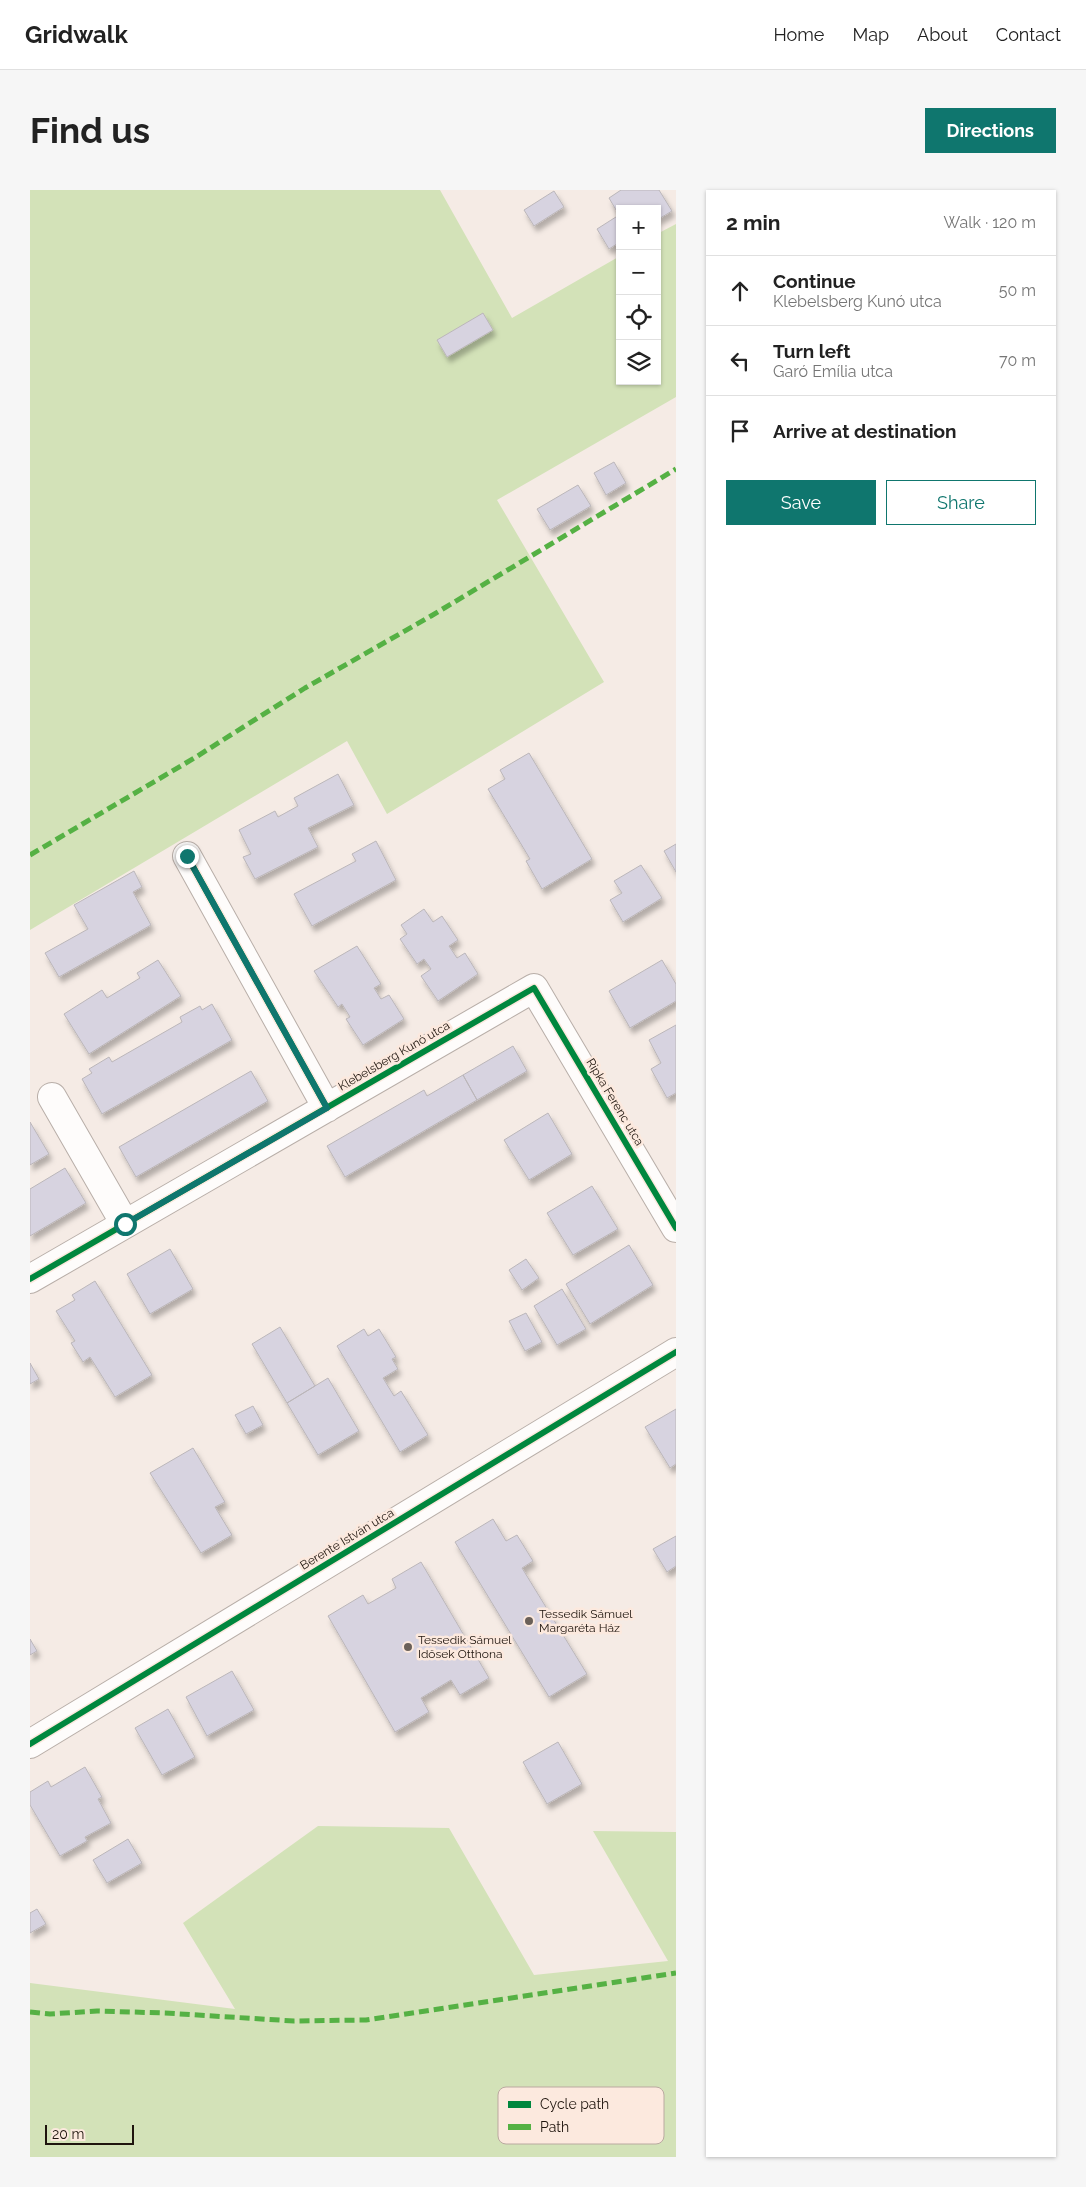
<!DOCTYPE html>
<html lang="en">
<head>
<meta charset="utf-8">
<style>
  body { margin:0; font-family:Raleway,sans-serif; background:#f6f6f6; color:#222 }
  .controls { position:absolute; right:15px; top:15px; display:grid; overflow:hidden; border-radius:0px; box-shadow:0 1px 4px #0004 }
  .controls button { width:45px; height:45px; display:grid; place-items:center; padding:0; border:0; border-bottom:1px solid #e0e0e0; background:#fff; color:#222; font:25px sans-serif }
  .scale { position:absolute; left:15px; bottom:12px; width:89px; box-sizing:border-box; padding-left:5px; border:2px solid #1f150e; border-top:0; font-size:14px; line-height:18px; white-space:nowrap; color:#1f150e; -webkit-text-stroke:4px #fce9de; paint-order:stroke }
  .stop { position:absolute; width:15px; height:15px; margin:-11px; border:4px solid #0f766e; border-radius:50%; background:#fff }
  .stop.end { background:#0f766e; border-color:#fff; box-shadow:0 1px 5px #0008 }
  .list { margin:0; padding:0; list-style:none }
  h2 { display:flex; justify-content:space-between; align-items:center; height:65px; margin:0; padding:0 20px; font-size:21px }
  h2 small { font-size:16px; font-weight:400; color:#767676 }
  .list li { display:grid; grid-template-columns:32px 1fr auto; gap:15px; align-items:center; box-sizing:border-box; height:70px; padding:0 20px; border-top:1px solid #e0e0e0 }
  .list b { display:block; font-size:19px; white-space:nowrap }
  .list p { margin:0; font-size:16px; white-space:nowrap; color:#767676 }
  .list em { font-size:16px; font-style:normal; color:#767676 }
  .actions { display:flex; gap:10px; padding:15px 20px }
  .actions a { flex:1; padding:11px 0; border:1px solid #0f766e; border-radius:0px; text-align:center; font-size:18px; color:#0f766e }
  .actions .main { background:#0f766e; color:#fff }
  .icon { flex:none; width:28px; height:28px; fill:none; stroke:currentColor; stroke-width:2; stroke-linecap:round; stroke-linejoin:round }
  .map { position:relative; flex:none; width:646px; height:1967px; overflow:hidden; border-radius:0px }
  header { display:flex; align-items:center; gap:30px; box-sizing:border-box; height:70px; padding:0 25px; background:#fff; border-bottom:1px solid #e0e0e0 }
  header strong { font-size:24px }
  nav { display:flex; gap:28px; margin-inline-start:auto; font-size:18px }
  .intro { display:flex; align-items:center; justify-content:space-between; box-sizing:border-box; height:120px; padding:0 30px }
  h1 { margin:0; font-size:35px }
  .button { padding:12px 22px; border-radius:0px; background:#0f766e; color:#fff; font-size:18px; font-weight:700 }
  main { display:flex; gap:30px; padding:0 30px }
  aside { flex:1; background:#fff; border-radius:0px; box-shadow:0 1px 4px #0004 }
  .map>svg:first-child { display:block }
  .green { fill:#d3e2b8 }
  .building { fill:#d7d3e0; stroke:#bbb6b9; filter:url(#shadow) }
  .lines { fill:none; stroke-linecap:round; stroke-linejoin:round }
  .street-casing { stroke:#b8aea8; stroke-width:30 }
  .street { stroke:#fefcfb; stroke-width:28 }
  .quiet { stroke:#55b144; stroke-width:5; stroke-dasharray:10 5; stroke-linecap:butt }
  .cycleway-casing { stroke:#fce9de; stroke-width:9 }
  .cycleway { stroke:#00873e; stroke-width:6 }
  .route { stroke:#0f766e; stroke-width:6 }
  .poi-dot { fill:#6a6059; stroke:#fce9de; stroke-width:2 }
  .labels { text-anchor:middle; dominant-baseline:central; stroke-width:5; stroke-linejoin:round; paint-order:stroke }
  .street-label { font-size:12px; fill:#1f150e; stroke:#fce9de }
  .poi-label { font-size:12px; fill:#1f150e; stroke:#fce9de; text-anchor:start }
  .key { fill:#fce9de; stroke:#baa9a0; stroke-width:1 }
  .key-label { font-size:14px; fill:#1f150e }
</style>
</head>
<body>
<header>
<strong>Gridwalk</strong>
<nav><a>Home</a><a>Map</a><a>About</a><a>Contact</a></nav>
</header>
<div class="intro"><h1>Find us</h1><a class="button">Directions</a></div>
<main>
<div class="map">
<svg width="646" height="1967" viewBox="0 0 646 1967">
  <defs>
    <filter id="shadow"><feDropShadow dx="3" dy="5.5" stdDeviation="2.5" flood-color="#0004"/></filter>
  </defs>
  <rect width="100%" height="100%" fill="#f5ebe5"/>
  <path class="green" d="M 0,0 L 410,0 L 482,128 L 590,66 L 590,191 L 627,191 L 627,44 L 646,34 L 646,207 L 467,310 L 574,492 L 357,624 L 317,551 L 0,740 Z
    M 288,1636 L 419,1638 L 504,1785 L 638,1771 L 563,1641 L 646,1642 L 646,1967 L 0,1967 L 0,1793 L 205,1819 L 153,1733 Z"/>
  <path class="building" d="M 591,0 L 629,0 L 642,21 L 627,30 L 627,19 L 590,19 L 590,52 L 579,59 L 567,39 L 589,25 L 579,8 Z
    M 524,1 L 534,17 L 504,36 L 494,20 Z
    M 453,123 L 463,140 L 417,167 L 407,150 Z
    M 584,272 L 596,293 L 576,305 L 564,283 Z
    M 548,295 L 561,316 L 520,340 L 507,319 Z
    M 499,563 L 562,669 L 512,699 L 496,671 L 500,669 L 458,599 L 475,589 L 470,580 Z
    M 308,584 L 324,615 L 278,638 L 288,657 L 225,689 L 213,667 L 221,664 L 209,640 L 245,621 L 248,627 L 268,616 L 264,608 Z
    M 346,651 L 366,690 L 282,736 L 264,704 L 326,671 L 322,664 Z
    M 646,654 L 646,682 L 634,661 Z
    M 611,675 L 632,708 L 593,732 L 580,710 L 592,703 L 584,691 Z
    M 104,681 L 112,697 L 103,702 L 121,735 L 29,787 L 15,763 L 58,739 L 44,715 Z
    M 394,719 L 403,732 L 412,726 L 428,750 L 419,756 L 427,768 L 435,763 L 448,784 L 408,811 L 391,786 L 401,779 L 394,769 L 387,774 L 370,749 L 377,744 L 371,735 Z
    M 327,756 L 351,794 L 344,798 L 351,809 L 359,805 L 374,829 L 333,855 L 316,829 L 320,827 L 312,814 L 308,817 L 284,781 Z
    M 128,770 L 151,806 L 59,864 L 34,824 L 72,800 L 77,808 L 110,788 L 107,783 Z
    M 632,770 L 646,794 L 646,811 L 600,838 L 579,801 Z
    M 182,814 L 202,850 L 72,924 L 52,889 L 62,883 L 59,879 L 79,867 L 82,872 L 152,832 L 150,827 L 170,816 L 172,820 Z
    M 646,835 L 646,903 L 637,908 L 621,879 L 631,873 L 619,850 Z
    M 483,856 L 497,881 L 447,910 L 433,885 Z
    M 221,881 L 238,911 L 106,987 L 89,957 Z
    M 433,885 L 447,910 L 315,987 L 297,956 L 394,900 L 397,906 Z
    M 518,923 L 542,964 L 499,990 L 474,950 Z
    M 0,932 L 19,964 L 0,975 Z
    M 35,978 L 56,1013 L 0,1046 L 0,999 Z
    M 562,996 L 588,1039 L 543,1065 L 517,1023 Z
    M 599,1055 L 623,1095 L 560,1134 L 536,1094 Z
    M 140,1059 L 163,1099 L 120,1124 L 97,1084 Z
    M 496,1069 L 509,1088 L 492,1100 L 479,1080 Z
    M 65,1091 L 122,1185 L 85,1207 L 60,1167 L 53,1172 L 41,1153 L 45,1151 L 26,1121 L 45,1110 L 42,1105 Z
    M 532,1099 L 556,1139 L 527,1155 L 504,1116 Z
    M 496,1123 L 512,1152 L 495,1161 L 479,1131 Z
    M 250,1137 L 285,1196 L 257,1213 L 222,1154 Z
    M 334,1139 L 338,1146 L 349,1139 L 366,1167 L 362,1169 L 368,1179 L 353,1188 L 364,1206 L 371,1201 L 398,1245 L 370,1262 L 307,1156 Z
    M 0,1173 L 9,1189 L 0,1194 Z
    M 298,1188 L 329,1241 L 288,1265 L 257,1213 Z
    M 223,1216 L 233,1235 L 216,1244 L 205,1225 Z
    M 646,1219 L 646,1274 L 640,1278 L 615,1237 Z
    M 163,1258 L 195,1312 L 185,1317 L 202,1345 L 171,1363 L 120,1283 Z
    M 463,1329 L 476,1351 L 487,1345 L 503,1371 L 492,1378 L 557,1484 L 519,1507 L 425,1352 Z
    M 646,1346 L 646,1376 L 637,1382 L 623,1359 Z
    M 391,1372 L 459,1488 L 430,1505 L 421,1490 L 391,1508 L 399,1522 L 365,1542 L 298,1426 L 333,1405 L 338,1414 L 366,1398 L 362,1389 Z
    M 0,1449 L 7,1461 L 0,1465 Z
    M 202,1481 L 224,1520 L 177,1546 L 156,1507 Z
    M 138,1519 L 165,1567 L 132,1585 L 105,1538 Z
    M 528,1552 L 552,1594 L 517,1614 L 493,1572 Z
    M 55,1577 L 72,1607 L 68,1609 L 81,1633 L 55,1647 L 57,1651 L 30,1666 L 0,1615 L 0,1602 L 18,1591 L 21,1597 Z
    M 98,1649 L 112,1673 L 77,1693 L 63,1670 Z
    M 7,1719 L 16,1734 L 0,1743 L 0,1723 Z"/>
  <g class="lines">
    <defs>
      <path id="street" d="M 157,666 L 297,918
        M 22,907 L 95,1034
        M 0,1089 L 504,798 L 646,1038
        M 0,1554 L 646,1162"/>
    </defs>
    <use href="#street" class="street-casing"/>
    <use href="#street" class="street"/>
    <path class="quiet" d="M 0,665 L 166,567 L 275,498 L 401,426 L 646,279
      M 0,1822 L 20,1824 L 67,1821 L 135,1823 L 264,1831 L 336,1830 L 646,1783"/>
    <defs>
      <path id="cycleway" d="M 157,666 L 297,918
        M 0,1089 L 504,798 L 646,1038
        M 0,1554 L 646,1162"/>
    </defs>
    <use href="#cycleway" class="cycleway-casing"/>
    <use href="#cycleway" class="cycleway"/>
  </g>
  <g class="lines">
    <path class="route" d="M 95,1034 L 297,918 L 157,666"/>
  </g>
  <g class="poi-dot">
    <circle cx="499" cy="1431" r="5"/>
    <circle cx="378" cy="1457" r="5"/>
  </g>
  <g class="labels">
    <g class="street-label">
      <text transform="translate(364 866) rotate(-30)">Klebelsberg Kunó utca</text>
      <text transform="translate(585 912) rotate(59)">Ripka Ferenc utca</text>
      <text transform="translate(317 1349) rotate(-31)">Berente István utca</text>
    </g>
    <g class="poi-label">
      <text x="509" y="1424">Tessedik Sámuel<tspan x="509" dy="14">Margaréta Ház</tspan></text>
      <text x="388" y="1450">Tessedik Sámuel<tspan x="388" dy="14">Idősek Otthona</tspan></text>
    </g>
  </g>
  <rect x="468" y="1897" width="166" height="57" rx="8" class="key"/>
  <rect x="478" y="1911" width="23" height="7" fill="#00873e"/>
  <rect x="478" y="1934" width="23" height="6" fill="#55b144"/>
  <g class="key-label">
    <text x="510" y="1919">Cycle path</text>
    <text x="510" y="1942">Path</text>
  </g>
</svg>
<div class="controls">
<button>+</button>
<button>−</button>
<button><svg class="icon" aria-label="locate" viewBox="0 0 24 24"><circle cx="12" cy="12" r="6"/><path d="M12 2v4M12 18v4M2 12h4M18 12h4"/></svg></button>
<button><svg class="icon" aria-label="layers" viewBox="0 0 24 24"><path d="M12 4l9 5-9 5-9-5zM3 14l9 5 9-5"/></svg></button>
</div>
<div class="scale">20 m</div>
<div class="stop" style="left:95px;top:1034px"></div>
<div class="stop end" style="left:157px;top:666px"></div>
</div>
<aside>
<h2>2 min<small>Walk · 120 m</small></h2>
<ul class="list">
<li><svg class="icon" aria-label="ahead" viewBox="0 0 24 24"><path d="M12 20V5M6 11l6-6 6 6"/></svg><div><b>Continue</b><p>Klebelsberg Kunó utca</p></div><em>50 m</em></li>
<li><svg class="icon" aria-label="left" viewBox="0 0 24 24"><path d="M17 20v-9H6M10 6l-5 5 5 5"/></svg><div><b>Turn left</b><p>Garó Emília utca</p></div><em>70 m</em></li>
<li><svg class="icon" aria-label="arrive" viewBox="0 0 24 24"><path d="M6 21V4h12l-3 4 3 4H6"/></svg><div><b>Arrive at destination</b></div></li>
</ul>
<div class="actions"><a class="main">Save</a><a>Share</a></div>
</aside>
</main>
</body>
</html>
